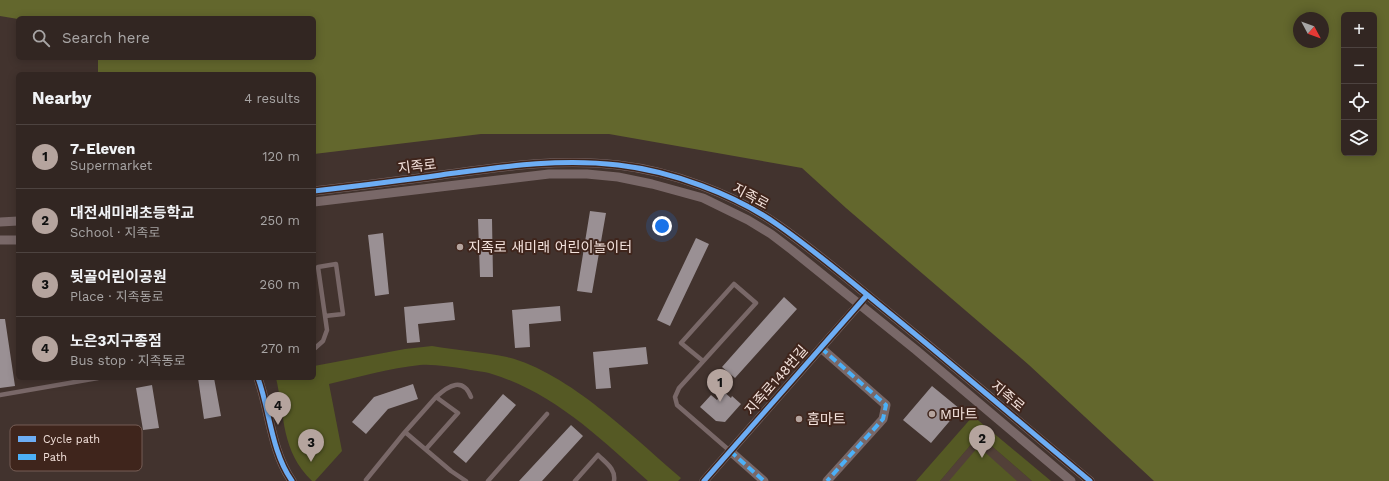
<!DOCTYPE html>
<html lang="en">
<head>
<meta charset="utf-8">
<style>
  body { margin:0; font-family:"Work Sans","Noto Sans KR",sans-serif; background:#3a2e2a; color:#f1f3f6 }
  .controls { position:absolute; right:12px; top:12px; display:grid; overflow:hidden; border-radius:6px; box-shadow:0 2px 10px #0003 }
  .controls button { width:36px; height:36px; display:grid; place-items:center; padding:0; border:0; border-bottom:1px solid #4d4340; background:#322622; color:#f1f3f6; font:20px sans-serif }
  .compass { position:absolute; left:1293px; top:12px; width:36px; height:36px; border-radius:50%; background:#322622; box-shadow:0 2px 10px #0003; rotate:131deg }
  .you { position:absolute; left:662px; top:226px; width:14px; height:14px; margin:-10px; border:3px solid #fff; border-radius:50%; background:#1a73e8; box-shadow:0 0 0 6px #1a73e833 }
  .badge { display:grid; place-items:center; width:26px; height:26px; border-radius:50%; background:#b5a49e; color:#111; font-size:13px; font-weight:700 }
  .pin { position:absolute; translate:-50% -33px; filter:drop-shadow(0 1px 2px #0008) }
  .pin::after { content:''; position:absolute; top:21px; width:14px; height:12px; background:inherit; clip-path:polygon(0 0,100% 0,50% 100%) }
  .list { margin:0; padding:0; list-style:none }
  h2 { display:flex; justify-content:space-between; align-items:center; height:52px; margin:0; padding:0 16px; font-size:17px }
  h2 small { font-size:13px; font-weight:400; color:#a8a5a5 }
  .list li { display:grid; grid-template-columns:26px 1fr auto; gap:12px; align-items:center; box-sizing:border-box; height:64px; padding:0 16px; border-top:1px solid #4d4340 }
  .list b { display:block; font-size:15px; white-space:nowrap }
  .list p { margin:0; font-size:13px; white-space:nowrap; color:#a8a5a5 }
  .list em { font-size:13px; font-style:normal; color:#a8a5a5 }
  .icon { flex:none; width:22px; height:22px; fill:none; stroke:currentColor; stroke-width:2; stroke-linecap:round; stroke-linejoin:round }
  .map { position:relative; flex:none; width:1389px; height:481px; overflow:hidden }
  .search { position:absolute; background:#322622; box-shadow:0 2px 10px #0003; left:16px; top:16px; width:300px; height:44px; display:flex; align-items:center; gap:10px; box-sizing:border-box; padding:0 14px; border-radius:6px; color:#a8a5a5; font-size:15px }
  .panel { position:absolute; background:#322622; box-shadow:0 2px 10px #0003; left:16px; top:72px; width:300px; height:308px; border-radius:6px }
  .map>svg:first-child { display:block }
  .education { fill:#524038 }
  .green { fill:#555924 }
  .forest { fill:#63672d; fill-rule:evenodd }
  .building { fill:#9a9094 }
  .lines { fill:none; stroke-linecap:round; stroke-linejoin:round }
  .service { stroke:#796868; stroke-width:4.5 }
  .minor { stroke:#796868; stroke-width:9 }
  .quiet { stroke:#4cb0f7; stroke-width:4; stroke-dasharray:8 4; stroke-linecap:butt }
  .cycleway-casing { stroke:#3f251c; stroke-width:8 }
  .cycleway { stroke:#6dadf4; stroke-width:5 }
  .poi-dot { fill:#b5a49e; stroke:#3f251c; stroke-width:1.5 }
  .labels { text-anchor:middle; dominant-baseline:central; stroke-width:4; stroke-linejoin:round; paint-order:stroke }
  .street-label { font-size:14px; fill:#f3e1db; stroke:#3f251c }
  .poi-label { font-size:14px; fill:#f3e1db; stroke:#3f251c; text-anchor:start }
  .key { fill:#3f251c; stroke:#755d55; stroke-width:1 }
  .key-label { font-size:11px; fill:#f3e1db }
</style>
</head>
<body>
<div class="map">
<svg width="1389" height="481" viewBox="0 0 1389 481">
  <rect width="100%" height="100%" fill="#42332e"/>
  <path class="education" d="M 979,435 L 1032,481 L 940,481 Z"/>
  <path class="green" d="M 432,346 C 456,350 483,352 507,357 C 568,372 633,437 681,478 L 678,481 L 648,481 C 601,439 554,393 492,374 C 484,371 474,371 466,369 C 451,367 435,364 420,365 C 390,368 359,377 329,384 L 342,451 L 315,481 L 312,481 C 281,451 285,417 276,378 L 314,378 L 314,366 L 405,349 Z
    M 973,416 L 1051,481 L 1032,481 L 979,435 L 940,481 L 916,481 Z
    M 978,447 L 979,447 L 1017,481 L 949,481 Z"/>
  <path class="forest" d="M 0,0 L 1389,0 L 1389,481 L 1154,481 L 1029,365 L 846,208 L 802,168 L 609,134 L 481,134 L 314,154 L 314,74 L 98,74 L 98,58 L 314,58 L 314,18 L 18,18 L 18,19 L 0,16 ZM 1344,15 L 1374,15 L 1374,153 L 1344,153 ZM 1299,18 L 1323,18 L 1323,42 L 1299,42 Z"/>
  <path class="building" d="M 590,211 L 606,213 L 592,293 L 577,291 Z
    M 478,219 L 492,219 L 493,277 L 480,277 Z
    M 383,233 L 389,294 L 375,296 L 368,235 Z
    M 696,238 L 709,244 L 670,326 L 657,320 Z
    M 784,297 L 797,309 L 735,378 L 722,367 Z
    M 453,302 L 455,320 L 418,324 L 420,342 L 407,343 L 404,307 Z
    M 560,306 L 561,321 L 529,324 L 530,347 L 515,348 L 512,310 Z
    M 0,319 L 5,319 L 15,386 L 0,388 Z
    M 646,347 L 648,364 L 609,368 L 611,388 L 596,389 L 593,352 Z
    M 198,378 L 214,378 L 221,416 L 204,419 Z
    M 413,384 L 418,399 L 388,409 L 366,434 L 352,422 L 374,397 Z
    M 152,385 L 159,428 L 143,430 L 136,388 Z
    M 932,386 L 960,409 L 931,443 L 903,420 Z
    M 724,392 L 731,398 L 732,396 L 741,404 L 725,422 L 716,421 L 700,407 L 711,395 L 717,400 Z
    M 503,394 L 516,405 L 466,463 L 453,452 Z
    M 571,425 L 583,436 L 542,481 L 519,481 Z"/>
  <g class="lines">
    <path class="service" d="M 314,349 L 323,341 L 327,330 L 318,267 L 336,264 L 343,314 L 325,316
      M 703,361 L 681,343 L 734,284 L 756,303 L 679,388 L 675,397 L 677,405 L 730,451
      M 0,395 L 98,378
      M 436,397 C 449,385 463,377 471,397
      M 405,432 L 451,471 L 466,481
      M 366,480 L 405,432 L 436,397 L 458,413 L 426,449
      M 488,481 L 547,414
      M 575,481 L 598,455 C 606,463 616,469 614,481"/>
    <path class="minor" d="M 314,191 C 357,186 399,181 441,175 C 501,167 558,158 618,165 C 671,171 734,194 778,225 C 818,253 855,285 893,316 C 959,370 1024,426 1090,481
      M 314,202 L 549,174 L 587,174 L 618,177 L 652,184 L 703,198 L 748,220 L 771,234 L 792,250 L 916,350 L 1071,481
      M 0,222 L 18,221
      M 0,240 L 18,240
      M 821,348 L 886,405 L 883,419 L 827,481
      M 258,378 C 270,411 271,451 292,481
      M 730,451 L 764,481
      M 704,481 L 862,301"/>
    <path class="quiet" d="M 821,348 L 886,405 L 883,419 L 827,481
      M 730,451 L 764,481"/>
    <defs>
      <path id="cycleway" d="M 314,191 C 357,186 399,181 441,175 C 501,167 558,158 618,165 C 671,171 734,194 778,225 C 818,253 855,285 893,316 C 959,370 1024,426 1090,481
        M 258,378 C 270,411 271,451 292,481
        M 704,481 L 867,295"/>
    </defs>
    <use href="#cycleway" class="cycleway-casing"/>
    <use href="#cycleway" class="cycleway"/>
  </g>
  <g class="poi-dot">
    <circle cx="460" cy="247" r="4"/>
    <circle cx="932" cy="414" r="4"/>
    <circle cx="799" cy="419" r="4"/>
  </g>
  <g class="labels">
    <g class="street-label">
      <text transform="translate(417 166) rotate(-7)">지족로</text>
      <text transform="translate(751 196) rotate(28)">지족로</text>
      <text transform="translate(776 380) rotate(-49)">지족로148번길</text>
      <text transform="translate(1008 396) rotate(40)">지족로</text>
    </g>
    <g class="poi-label">
      <text x="468" y="247">지족로 새미래 어린이놀이터</text>
      <text x="940" y="414">M마트</text>
      <text x="807" y="419">홈마트</text>
    </g>
  </g>
  <rect x="10" y="425" width="132" height="46" rx="6" class="key"/>
  <rect x="18" y="436" width="18" height="6" fill="#6dadf4"/>
  <rect x="18" y="454" width="18" height="6" fill="#4cb0f7"/>
  <g class="key-label">
    <text x="43" y="443">Cycle path</text>
    <text x="43" y="461">Path</text>
  </g>
</svg>
<div class="controls">
<button>+</button>
<button>−</button>
<button><svg class="icon" aria-label="locate" viewBox="0 0 24 24"><circle cx="12" cy="12" r="6"/><path d="M12 2v4M12 18v4M2 12h4M18 12h4"/></svg></button>
<button><svg class="icon" aria-label="layers" viewBox="0 0 24 24"><path d="M12 4l9 5-9 5-9-5zM3 14l9 5 9-5"/></svg></button>
</div>
<svg class="compass" viewBox="-18 -18 36 36"><path d="M0-13l5 13h-10z" fill="#e53935"/><path d="M0 13l5-13h-10z" fill="#a8a5a5"/></svg>
<div class="you"></div>
<div class="pin badge" style="left:720px;top:402px">1</div>
<div class="pin badge" style="left:982px;top:458px">2</div>
<div class="pin badge" style="left:311px;top:462px">3</div>
<div class="pin badge" style="left:278px;top:425px">4</div>
<div class="search"><svg class="icon" aria-label="search" viewBox="0 0 24 24"><circle cx="10" cy="10" r="6"/><path d="M15 15l6 6"/></svg>Search here</div>
<section class="panel">
<h2>Nearby<small>4 results</small></h2>
<ul class="list">
<li><span class="badge">1</span><div><b>7-Eleven</b><p>Supermarket</p></div><em>120 m</em></li>
<li><span class="badge">2</span><div><b>대전새미래초등학교</b><p>School · 지족로</p></div><em>250 m</em></li>
<li><span class="badge">3</span><div><b>뒷골어린이공원</b><p>Place · 지족동로</p></div><em>260 m</em></li>
<li><span class="badge">4</span><div><b>노은3지구종점</b><p>Bus stop · 지족동로</p></div><em>270 m</em></li>
</ul>
</section>
</div>
</body>
</html>
